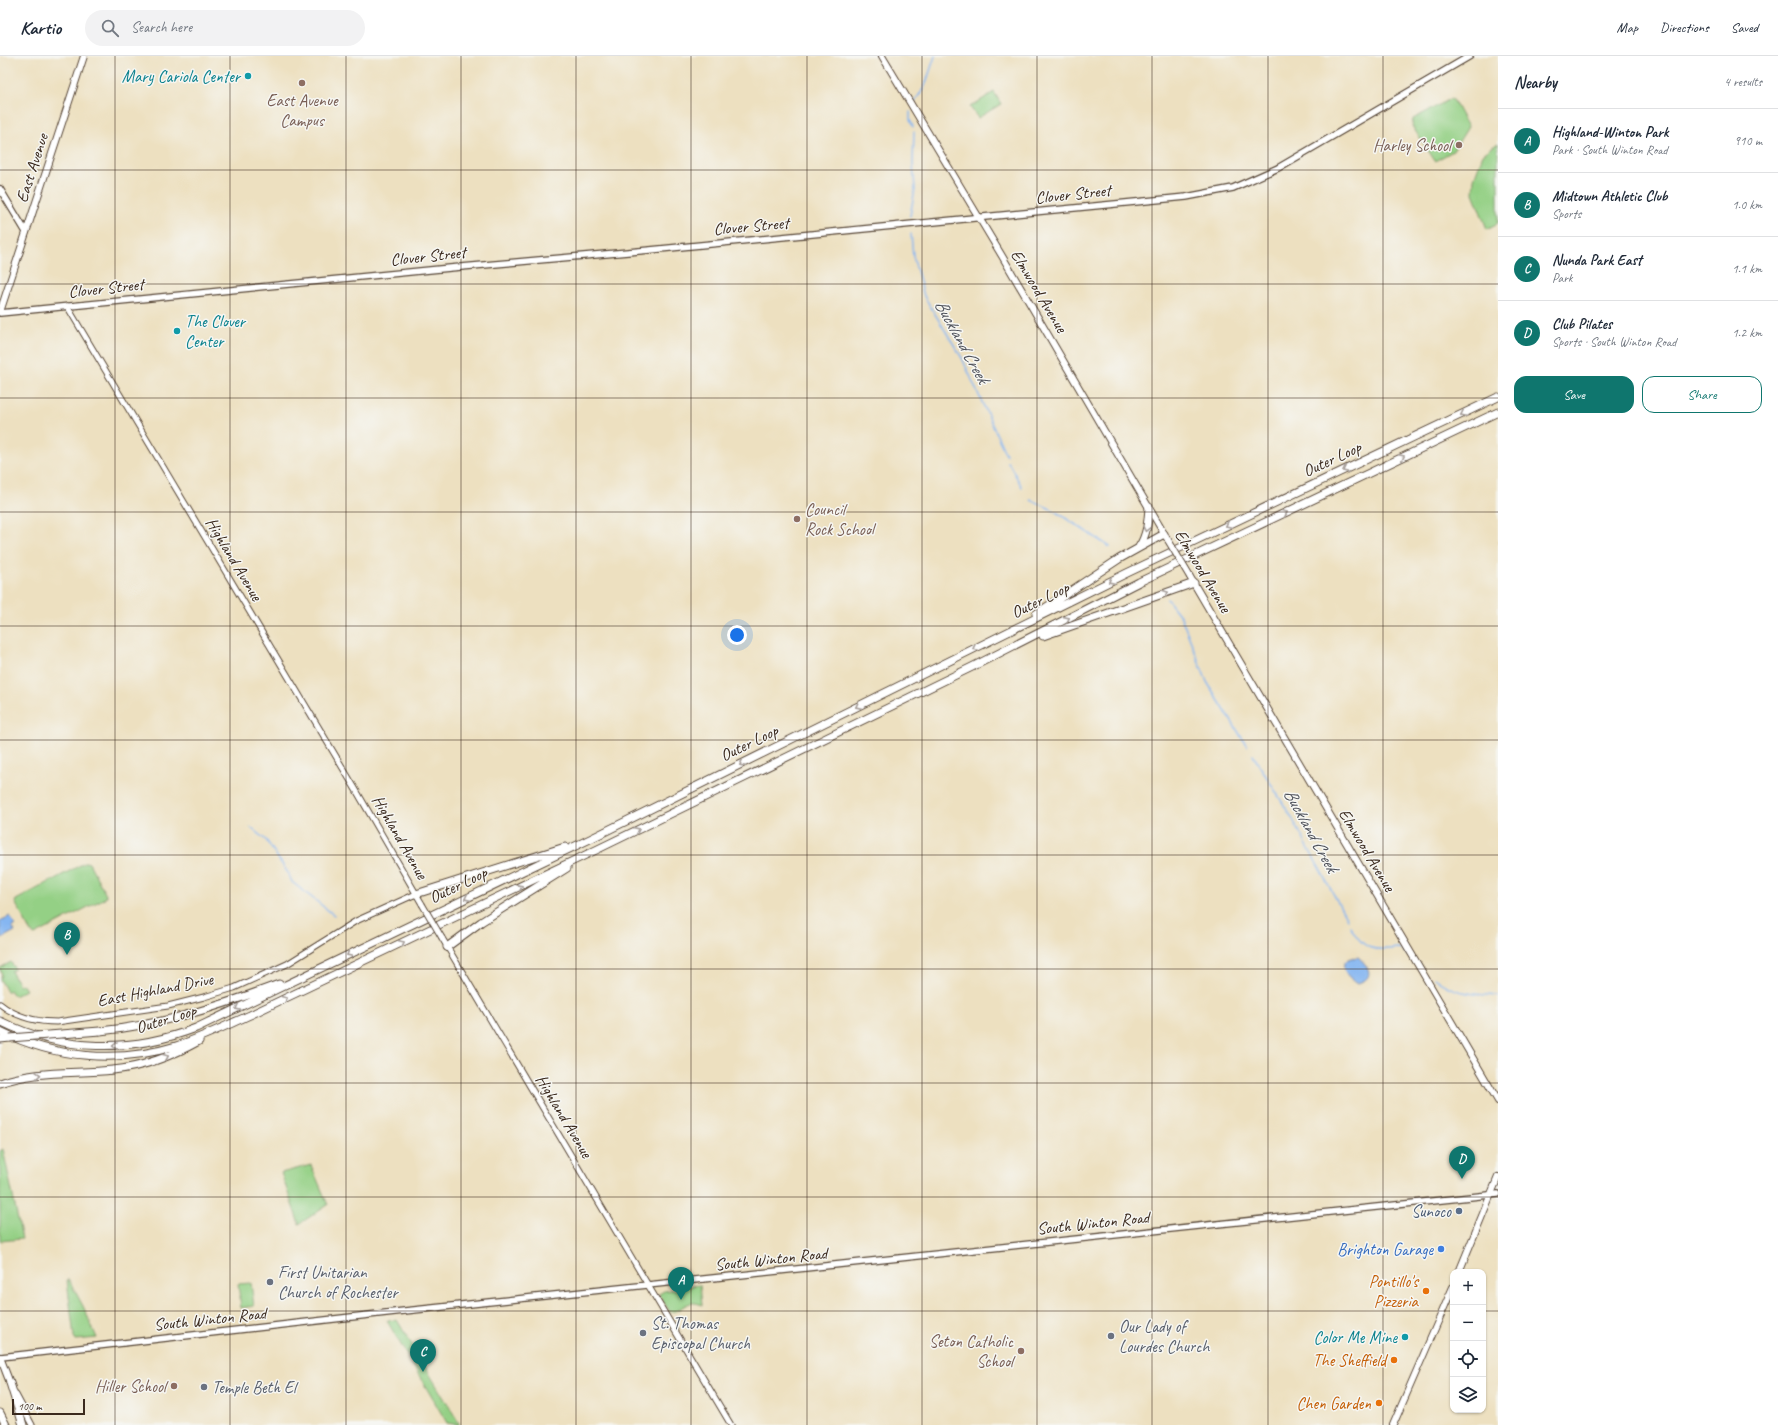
<!DOCTYPE html>
<html lang="en">
<head>
<meta charset="utf-8">
<style>
  body { margin:0; font-family:Caveat,sans-serif; background:#f2f2f3; color:#1f2937 }
  .controls { position:absolute; right:12px; bottom:12px; display:grid; overflow:hidden; border-radius:8px; box-shadow:0 1px 3px #0004 }
  .controls button { width:36px; height:36px; display:grid; place-items:center; padding:0; border:0; border-bottom:1px solid #e0e1e3; background:#fff; color:#1f2937; font:20px sans-serif }
  .scale { position:absolute; left:12px; bottom:10px; width:73px; box-sizing:border-box; padding-left:4px; border:2px solid #3b2a1e; border-top:0; font-size:11px; line-height:14px; white-space:nowrap; color:#3b2a1e; -webkit-text-stroke:3px #f6f6f2; paint-order:stroke }
  .you { position:absolute; left:737px; top:579px; width:14px; height:14px; margin:-10px; border:3px solid #fff; border-radius:50%; background:#1a73e8; box-shadow:0 0 0 6px #1a73e833 }
  .badge { display:grid; place-items:center; width:26px; height:26px; border-radius:50%; background:#0f766e; color:#fff; font-size:13px; font-weight:700 }
  .pin { position:absolute; translate:-50% -33px; filter:drop-shadow(0 1px 2px #0008) }
  .pin::after { content:''; position:absolute; top:21px; width:14px; height:12px; background:inherit; clip-path:polygon(0 0,100% 0,50% 100%) }
  .list { margin:0; padding:0; list-style:none }
  h2 { display:flex; justify-content:space-between; align-items:center; height:52px; margin:0; padding:0 16px; font-size:17px }
  h2 small { font-size:13px; font-weight:400; color:#747a83 }
  .list li { display:grid; grid-template-columns:26px 1fr auto; gap:12px; align-items:center; box-sizing:border-box; height:64px; padding:0 16px; border-top:1px solid #e0e1e3 }
  .list b { display:block; font-size:15px; white-space:nowrap }
  .list p { margin:0; font-size:13px; white-space:nowrap; color:#747a83 }
  .list em { font-size:13px; font-style:normal; color:#747a83 }
  .actions { display:flex; gap:8px; padding:12px 16px }
  .actions a { flex:1; padding:9px 0; border:1px solid #0f766e; border-radius:12px; text-align:center; font-size:14px; color:#0f766e }
  .actions .main { background:#0f766e; color:#fff }
  .icon { flex:none; width:22px; height:22px; fill:none; stroke:currentColor; stroke-width:2; stroke-linecap:round; stroke-linejoin:round }
  .map { position:relative; flex:none; width:1498px; height:1369px; overflow:hidden }
  header { display:flex; align-items:center; gap:24px; box-sizing:border-box; height:56px; padding:0 20px; background:#fff; border-bottom:1px solid #e0e1e3 }
  header strong { font-size:19px }
  nav { display:flex; gap:22px; margin-inline-start:auto; font-size:14px }
  .search { width:280px; height:36px; background:#f2f2f3; display:flex; align-items:center; gap:10px; box-sizing:border-box; padding:0 14px; border-radius:22px; color:#747a83; font-size:15px }
  main { display:flex }
  aside { flex:1; background:#fff }
  .map>svg:first-child { display:block }
  .green { fill:#94d085; stroke:#687d52 }
  .water { fill:#85b6f1; stroke:#607088 }
  .lines { fill:none; stroke-linecap:round; stroke-linejoin:round }
  .stream { stroke:#85b6f1; stroke-width:1.5 }
  .tertiary-casing { stroke:#564536; stroke-width:7 }
  .secondary-casing { stroke:#564536; stroke-width:8 }
  .primary-casing { stroke:#564536; stroke-width:8 }
  .motorway-casing { stroke:#564536; stroke-width:9 }
  .tertiary { stroke:#fff; stroke-width:5 }
  .secondary { stroke:#fff; stroke-width:5.5 }
  .primary { stroke:#fff; stroke-width:6 }
  .motorway { stroke:#fff; stroke-width:7 }
  .tertiary-bridge-casing { stroke:#564536; stroke-width:7; stroke-linecap:butt }
  .primary-bridge-casing { stroke:#564536; stroke-width:8; stroke-linecap:butt }
  .motorway-bridge-casing { stroke:#564536; stroke-width:9; stroke-linecap:butt }
  .tertiary-bridge { stroke:#fff; stroke-width:5 }
  .primary-bridge { stroke:#fff; stroke-width:6 }
  .motorway-bridge { stroke:#fff; stroke-width:7 }
  .oneway { stroke:#a79f9a }
  .grid { fill:none; stroke:#3b2a1e; stroke-width:1; stroke-opacity:0.55 }
  .culture-dot { fill:#0f9aa8; stroke:#f6f6f2; stroke-width:1.5 }
  .education-dot { fill:#8d6e63; stroke:#f6f6f2; stroke-width:1.5 }
  .service-dot { fill:#5c6f8a; stroke:#f6f6f2; stroke-width:1.5 }
  .shop-dot { fill:#3f7fe0; stroke:#f6f6f2; stroke-width:1.5 }
  .worship-dot { fill:#6b7280; stroke:#f6f6f2; stroke-width:1.5 }
  .food-dot { fill:#e8710a; stroke:#f6f6f2; stroke-width:1.5 }
  .labels { text-anchor:middle; dominant-baseline:central; stroke-width:3; stroke-linejoin:round; paint-order:stroke }
  .culture-label { font-size:17px; fill:#0d838f; stroke:#f6f6f2; text-anchor:end }
  .education-label { font-size:17px; fill:#785e54; stroke:#f6f6f2; text-anchor:end }
  .street-label { font-size:17px; fill:#3b2a1e; stroke:#f6f6f2 }
  .service-label { font-size:17px; fill:#4e5e75; stroke:#f6f6f2; text-anchor:end }
  .shop-label { font-size:17px; fill:#366cbe; stroke:#f6f6f2; text-anchor:end }
  .worship-label { font-size:17px; fill:#5b616d; stroke:#f6f6f2; text-anchor:start }
  .food-label { font-size:17px; fill:#c56008; stroke:#f6f6f2; text-anchor:end }
  .water-label { font-size:18px; font-style:italic; fill:#51545d; stroke:#f6f6f2 }
</style>
</head>
<body>
<header>
<strong>Kartio</strong>
<div class="search"><svg class="icon" aria-label="search" viewBox="0 0 24 24"><circle cx="10" cy="10" r="6"/><path d="M15 15l6 6"/></svg>Search here</div>
<nav><a>Map</a><a>Directions</a><a>Saved</a></nav>
</header>
<main>
<div class="map">
<svg width="1498" height="1369" viewBox="0 0 1498 1369">
  <rect width="100%" height="100%" fill="#f6f6f2"/>
  <filter id="ink" filterUnits="userSpaceOnUse"><feTurbulence type="fractalNoise" baseFrequency=".025" numOctaves="2"/><feDisplacementMap in="SourceGraphic" scale="8" xChannelSelector="R" yChannelSelector="G"/><feConvolveMatrix kernelMatrix="1 2 1 2 8 2 1 2 1" color-interpolation-filters="sRGB"/></filter>
  <filter id="wash" filterUnits="userSpaceOnUse"><feTurbulence type="fractalNoise" baseFrequency=".012" numOctaves="4" result="noise"/><feDisplacementMap in="SourceGraphic" scale="16" xChannelSelector="R" yChannelSelector="G"/><feGaussianBlur stdDeviation="0.9" result="paint"/><feColorMatrix in="noise" values="0 0 0 0 0 0 0 0 0 0 0 0 0 0 0 0 0 1.4 0 .05"/><feComposite in="paint" operator="in"/></filter>
  <g filter="url(#wash)">
    <rect width="100%" height="100%" fill="#ede0c0"/>
    <path class="green" d="M 994,36 L 1001,48 L 978,62 L 970,51 Z
      M 1452,42 L 1468,71 L 1453,95 L 1435,105 L 1412,70 L 1413,63 Z
      M 1498,87 L 1498,167 L 1487,173 L 1473,137 L 1474,123 L 1483,98 Z
      M 86,806 L 89,807 L 106,839 L 105,842 L 35,879 L 31,877 L 15,846 L 16,844 Z
      M 11,906 L 15,913 L 11,915 L 19,929 L 22,928 L 26,934 L 14,940 L 10,934 L 7,936 L 0,923 L 2,919 L 0,912 Z
      M 3,1093 L 22,1183 L 0,1185 L 0,1095 Z
      M 311,1109 L 328,1149 L 299,1168 L 281,1117 Z
      M 67,1224 L 69,1224 L 83,1250 L 97,1282 L 76,1284 L 74,1281 Z
      M 251,1227 L 254,1250 L 241,1252 L 238,1228 Z
      M 700,1229 L 702,1249 C 685,1242 684,1255 670,1256 L 659,1239 L 659,1238 L 664,1235 L 678,1233 L 678,1231 Z
      M 397,1264 L 459,1367 L 459,1369 L 447,1367 L 387,1265 Z"/>
    <path class="water" d="M 10,860 L 15,869 L 12,871 L 15,875 L 2,882 L 0,877 L 0,865 Z
      M 1358,901 C 1369,910 1376,923 1357,927 C 1342,918 1336,903 1358,901 Z"/>
    <g class="lines">
      <path class="stream" d="M 914,47 L 925,30 L 935,0
        M 910,56 L 910,64 L 913,71
        M 910,160 L 915,133 L 913,108 L 914,76
        M 911,178 L 913,200 L 924,240 L 962,302 L 1006,399
        M 1008,406 L 1022,431
        M 1031,444 L 1053,454 L 1110,491
        M 1167,543 L 1181,561 L 1207,626 L 1247,690
        M 1253,699 L 1292,762 L 1347,863
        M 251,772 L 266,784 L 288,817 L 292,826 L 334,859
        M 1350,870 C 1364,895 1372,895 1399,892 L 1409,900
        M 1434,922 C 1454,938 1473,938 1498,940"/>
    </g>
  </g>
  <g filter="url(#ink)">
    <g class="lines">
      <defs>
        <path id="tertiary" d="M 67,250 L 356,734 L 422,848
          M 442,882 L 731,1369
          M 0,948 C 16,961 36,966 57,966 L 168,950 L 204,941 L 234,932 L 287,908 L 356,865 L 416,838
          M 16,1339 L 32,1369"/>
        <path id="secondary" d="M 0,133 L 26,176
          M 0,257 L 450,212 L 650,194 L 1186,141 L 1233,132 L 1278,112 L 1470,0
          M 1,1301 L 395,1256 L 1498,1138"/>
        <path id="primary" d="M 882,0 L 1002,200 L 1166,481
          M 0,256 L 84,0
          M 1190,521 L 1498,1045
          M 1459,1216 L 1498,1121
          M 0,1301 L 10,1327
          M 1393,1369 L 1453,1231"/>
        <path id="motorway" d="M 1139,491 C 1147,479 1148,466 1149,451
          M 1036,558 L 1119,503 L 1164,478
          M 1043,580 L 1194,527
          M 416,838 L 565,791
          M 447,891 L 481,866 L 567,812
          M 0,965 C 62,996 131,997 196,972 L 590,783 L 1127,517 L 1498,341
          M 0,975 C 54,1002 118,1008 176,990 C 201,982 225,970 250,959 L 596,794 L 972,611 L 1139,526 L 1498,356
          M 100,975 C 163,969 220,950 279,928
          M 0,983 L 10,982
          M 0,1027 C 35,1014 76,1018 113,1014 C 144,1011 172,1000 199,985
          M 10,1327 L 23,1369
          M 0,1357 L 6,1369"/>
      </defs>
      <use href="#tertiary" class="tertiary-casing"/>
      <use href="#secondary" class="secondary-casing"/>
      <use href="#primary" class="primary-casing"/>
      <use href="#motorway" class="motorway-casing"/>
      <use href="#tertiary" class="tertiary"/>
      <use href="#secondary" class="secondary"/>
      <use href="#primary" class="primary"/>
      <use href="#motorway" class="motorway"/>
      <defs>
        <path id="tertiary-bridge" d="M 422,848 L 442,882"/>
        <path id="primary-bridge" d="M 1168,484 L 1190,521"/>
        <path id="motorway-bridge" d="M 10,982 L 100,975"/>
      </defs>
      <use href="#tertiary-bridge" class="tertiary-bridge-casing"/>
      <use href="#primary-bridge" class="primary-bridge-casing"/>
      <use href="#motorway-bridge" class="motorway-bridge-casing"/>
      <use href="#tertiary-bridge" class="tertiary-bridge"/>
      <use href="#primary-bridge" class="primary-bridge"/>
      <use href="#motorway-bridge" class="motorway-bridge"/>
    </g>
    <defs><path id="oneway-chevron" d="M-2-3.5L2.5 0L-2 3.5" fill="none" stroke-width="1.6" stroke-linecap="round" stroke-linejoin="round"/></defs>
    <g class="oneway">
      <use href="#oneway-chevron" transform="translate(1463 358) rotate(154)"/>
      <use href="#oneway-chevron" transform="translate(1402 401) rotate(-25)"/>
      <use href="#oneway-chevron" transform="translate(1345 414) rotate(155)"/>
      <use href="#oneway-chevron" transform="translate(1285 457) rotate(-25)"/>
      <use href="#oneway-chevron" transform="translate(1228 469) rotate(155)"/>
      <use href="#oneway-chevron" transform="translate(1146 473) rotate(103)"/>
      <use href="#oneway-chevron" transform="translate(1111 525) rotate(154)"/>
      <use href="#oneway-chevron" transform="translate(1166 537) rotate(-20)"/>
      <use href="#oneway-chevron" transform="translate(1067 563) rotate(-27)"/>
      <use href="#oneway-chevron" transform="translate(975 592) rotate(154)"/>
      <use href="#oneway-chevron" transform="translate(858 650) rotate(154)"/>
      <use href="#oneway-chevron" transform="translate(742 708) rotate(154)"/>
      <use href="#oneway-chevron" transform="translate(637 774) rotate(-26)"/>
      <use href="#oneway-chevron" transform="translate(520 831) rotate(-26)"/>
      <use href="#oneway-chevron" transform="translate(467 842) rotate(154)"/>
      <use href="#oneway-chevron" transform="translate(402 887) rotate(-25)"/>
      <use href="#oneway-chevron" transform="translate(349 898) rotate(154)"/>
      <use href="#oneway-chevron" transform="translate(285 943) rotate(-25)"/>
      <use href="#oneway-chevron" transform="translate(238 952) rotate(154)"/>
      <use href="#oneway-chevron" transform="translate(115 990) rotate(177)"/>
      <use href="#oneway-chevron" transform="translate(166 1001) rotate(-22)"/>
      <use href="#oneway-chevron" transform="translate(38 1019) rotate(-5)"/>
    </g>
  </g>
  <path class="grid" d="M 115,0 L 115,1369M 230,0 L 230,1369M 346,0 L 346,1369M 461,0 L 461,1369M 576,0 L 576,1369M 691,0 L 691,1369M 807,0 L 807,1369M 922,0 L 922,1369M 1037,0 L 1037,1369M 1152,0 L 1152,1369M 1268,0 L 1268,1369M 1383,0 L 1383,1369M 0,114 L 1498,114M 0,228 L 1498,228M 0,342 L 1498,342M 0,456 L 1498,456M 0,570 L 1498,570M 0,684 L 1498,684M 0,799 L 1498,799M 0,913 L 1498,913M 0,1027 L 1498,1027M 0,1141 L 1498,1141M 0,1255 L 1453,1255M 1483,1255 L 1498,1255"/>
  <g class="culture-dot">
    <circle cx="248" cy="20" r="4"/>
    <circle cx="177" cy="275" r="4"/>
    <circle cx="1405" cy="1281" r="4"/>
  </g>
  <g class="education-dot">
    <circle cx="302" cy="27" r="4"/>
    <circle cx="1459" cy="89" r="4"/>
    <circle cx="797" cy="463" r="4"/>
    <circle cx="1021" cy="1295" r="4"/>
    <circle cx="174" cy="1330" r="4"/>
  </g>
  <circle class="service-dot" cx="1459" cy="1155" r="4"/>
  <circle class="shop-dot" cx="1441" cy="1193" r="4"/>
  <g class="worship-dot">
    <circle cx="270" cy="1226" r="4"/>
    <circle cx="643" cy="1277" r="4"/>
    <circle cx="1111" cy="1280" r="4"/>
    <circle cx="204" cy="1331" r="4"/>
  </g>
  <g class="food-dot">
    <circle cx="1426" cy="1235" r="4"/>
    <circle cx="1394" cy="1304" r="4"/>
    <circle cx="1379" cy="1347" r="4"/>
  </g>
  <g class="labels">
    <g class="culture-label">
      <text x="240" y="20">Mary Cariola Center</text>
      <text x="185" y="265" text-anchor="start">The Clover<tspan x="185" dy="20">Center</tspan></text>
      <text x="1397" y="1281">Color Me Mine</text>
    </g>
    <g class="education-label">
      <text x="302" y="44" text-anchor="middle">East Avenue<tspan x="302" dy="20">Campus</tspan></text>
      <text x="1451" y="89">Harley School</text>
      <text x="805" y="453" text-anchor="start">Council<tspan x="805" dy="20">Rock School</tspan></text>
      <text x="1013" y="1285">Seton Catholic<tspan x="1013" dy="20">School</tspan></text>
      <text x="166" y="1330">Hiller School</text>
    </g>
    <g class="street-label">
      <text transform="translate(32 112) rotate(-72)">East Avenue</text>
      <text transform="translate(1073 138) rotate(-6)">Clover Street</text>
      <text transform="translate(751 170) rotate(-5)">Clover Street</text>
      <text transform="translate(428 200) rotate(-6)">Clover Street</text>
      <text transform="translate(106 232) rotate(-6)">Clover Street</text>
      <text transform="translate(1039 235) rotate(59)">Elmwood Avenue</text>
      <text transform="translate(1332 403) rotate(-25)">Outer Loop</text>
      <text transform="translate(234 503) rotate(59)">Highland Avenue</text>
      <text transform="translate(1203 515) rotate(59)">Elmwood Avenue</text>
      <text transform="translate(1040 544) rotate(-26)">Outer Loop</text>
      <text transform="translate(749 687) rotate(-26)">Outer Loop</text>
      <text transform="translate(400 781) rotate(60)">Highland Avenue</text>
      <text transform="translate(1367 794) rotate(59)">Elmwood Avenue</text>
      <text transform="translate(458 829) rotate(-26)">Outer Loop</text>
      <text transform="translate(155 934) rotate(-11)">East Highland Drive</text>
      <text transform="translate(166 963) rotate(-17)">Outer Loop</text>
      <text transform="translate(564 1060) rotate(59)">Highland Avenue</text>
      <text transform="translate(1093 1167) rotate(-6)">South Winton Road</text>
      <text transform="translate(771 1203) rotate(-6)">South Winton Road</text>
      <text transform="translate(210 1263) rotate(-6)">South Winton Road</text>
    </g>
    <g class="service-label">
      <text x="1451" y="1155">Sunoco</text>
    </g>
    <g class="shop-label">
      <text x="1433" y="1193">Brighton Garage</text>
    </g>
    <g class="worship-label">
      <text x="278" y="1216">First Unitarian<tspan x="278" dy="20">Church of Rochester</tspan></text>
      <text x="651" y="1267">St. Thomas<tspan x="651" dy="20">Episcopal Church</tspan></text>
      <text x="1119" y="1270">Our Lady of<tspan x="1119" dy="20">Lourdes Church</tspan></text>
      <text x="212" y="1331">Temple Beth El</text>
    </g>
    <g class="food-label">
      <text x="1418" y="1225">Pontillo's<tspan x="1418" dy="20">Pizzeria</tspan></text>
      <text x="1386" y="1304">The Sheffield</text>
      <text x="1371" y="1347">Chen Garden</text>
    </g>
    <g class="water-label">
      <text transform="translate(962 285) rotate(61)">Buckland Creek</text>
      <text transform="translate(1311 774) rotate(61)">Buckland Creek</text>
    </g>
  </g>
</svg>
<div class="controls">
<button>+</button>
<button>−</button>
<button><svg class="icon" aria-label="locate" viewBox="0 0 24 24"><circle cx="12" cy="12" r="6"/><path d="M12 2v4M12 18v4M2 12h4M18 12h4"/></svg></button>
<button><svg class="icon" aria-label="layers" viewBox="0 0 24 24"><path d="M12 4l9 5-9 5-9-5zM3 14l9 5 9-5"/></svg></button>
</div>
<div class="scale">100 m</div>
<div class="you"></div>
<div class="pin badge" style="left:681px;top:1244px">A</div>
<div class="pin badge" style="left:67px;top:899px">B</div>
<div class="pin badge" style="left:423px;top:1316px">C</div>
<div class="pin badge" style="left:1462px;top:1123px">D</div>
</div>
<aside>
<h2>Nearby<small>4 results</small></h2>
<ul class="list">
<li><span class="badge">A</span><div><b>Highland-Winton Park</b><p>Park · South Winton Road</p></div><em>910 m</em></li>
<li><span class="badge">B</span><div><b>Midtown Athletic Club</b><p>Sports</p></div><em>1.0 km</em></li>
<li><span class="badge">C</span><div><b>Nunda Park East</b><p>Park</p></div><em>1.1 km</em></li>
<li><span class="badge">D</span><div><b>Club Pilates</b><p>Sports · South Winton Road</p></div><em>1.2 km</em></li>
</ul>
<div class="actions"><a class="main">Save</a><a>Share</a></div>
</aside>
</main>
</body>
</html>
